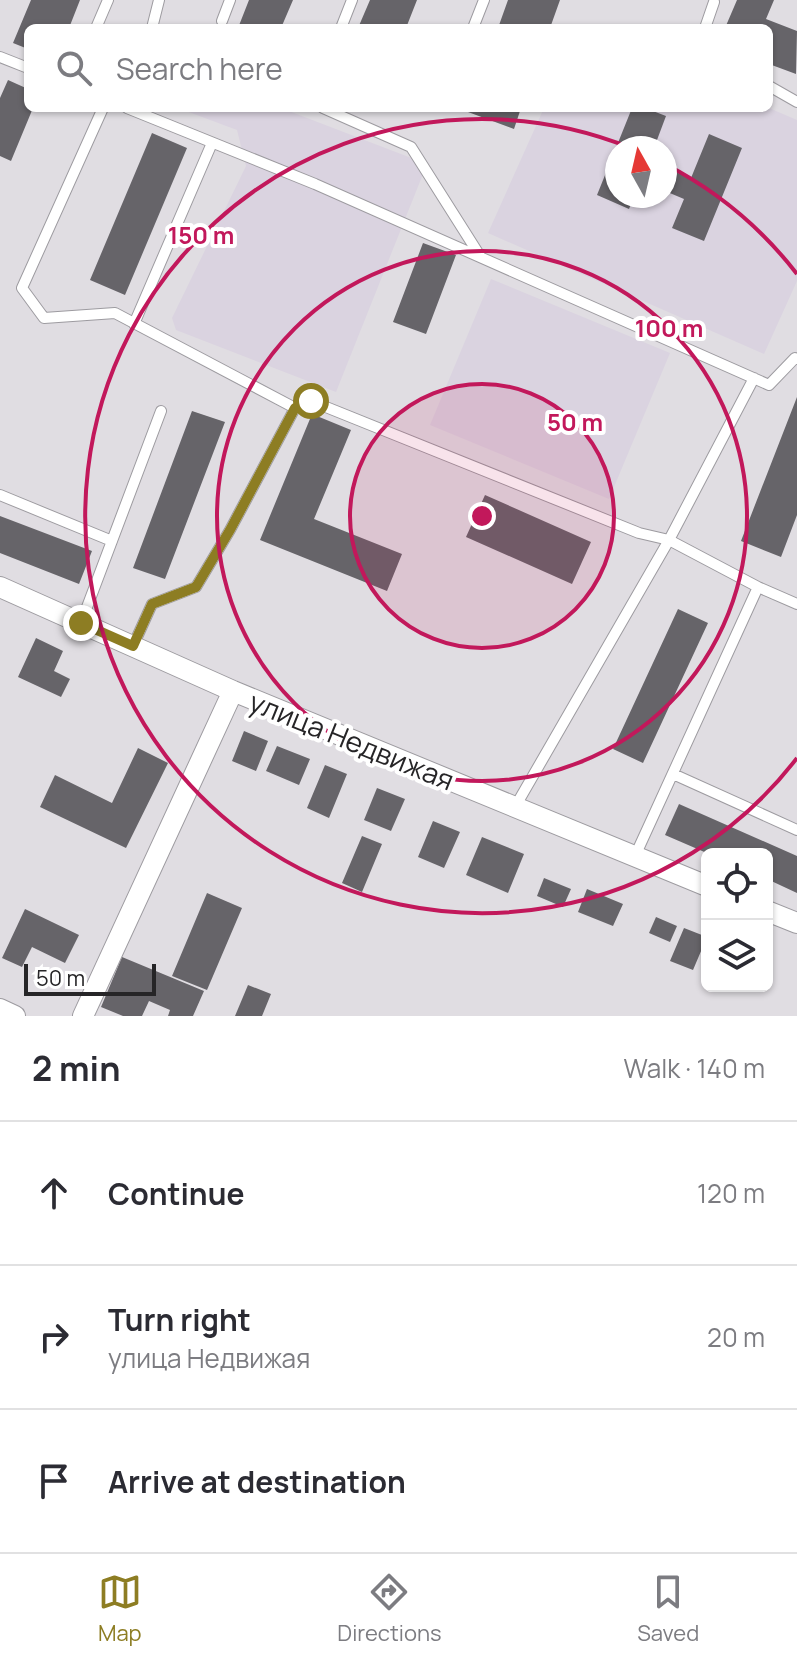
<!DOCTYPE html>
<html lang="en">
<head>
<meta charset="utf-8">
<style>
  body { margin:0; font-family:Manrope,sans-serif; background:#f2f2f3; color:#2b2b33 }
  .controls { position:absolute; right:24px; bottom:24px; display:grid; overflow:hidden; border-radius:12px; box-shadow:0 2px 6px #0004 }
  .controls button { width:72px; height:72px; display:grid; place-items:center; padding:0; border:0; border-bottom:2px solid #e1e1e2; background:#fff; color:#2b2b33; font:40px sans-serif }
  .compass { position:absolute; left:605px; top:136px; width:72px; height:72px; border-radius:50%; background:#fff; box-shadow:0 2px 6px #0004; rotate:352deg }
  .scale { position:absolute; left:24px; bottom:20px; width:132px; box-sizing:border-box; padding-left:8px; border:4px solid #262527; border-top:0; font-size:22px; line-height:28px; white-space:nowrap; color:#262527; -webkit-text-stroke:6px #fff; paint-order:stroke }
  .stop { position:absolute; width:24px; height:24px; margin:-18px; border:6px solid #8d7d23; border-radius:50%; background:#fff }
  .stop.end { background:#8d7d23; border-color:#fff; box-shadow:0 2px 8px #0008 }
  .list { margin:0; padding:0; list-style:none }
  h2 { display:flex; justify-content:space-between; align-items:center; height:104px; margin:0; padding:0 32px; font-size:34px }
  h2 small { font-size:26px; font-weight:400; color:#7c7c81 }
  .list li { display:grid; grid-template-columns:52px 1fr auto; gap:24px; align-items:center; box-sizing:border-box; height:144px; padding:0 32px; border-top:2px solid #e1e1e2 }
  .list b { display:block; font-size:30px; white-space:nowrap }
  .list p { margin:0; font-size:26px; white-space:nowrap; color:#7c7c81 }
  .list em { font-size:26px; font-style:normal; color:#7c7c81 }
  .icon { flex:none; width:44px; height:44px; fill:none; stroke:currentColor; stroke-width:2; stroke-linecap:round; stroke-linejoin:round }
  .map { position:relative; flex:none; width:797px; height:1016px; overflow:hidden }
  .search { position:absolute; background:#fff; box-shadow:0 2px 6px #0004; left:24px; right:24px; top:24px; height:88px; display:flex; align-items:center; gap:20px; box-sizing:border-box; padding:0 28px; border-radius:12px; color:#7c7c81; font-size:30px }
  .sheet { height:536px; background:#fff }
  nav { display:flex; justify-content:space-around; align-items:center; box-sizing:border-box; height:112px; border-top:2px solid #e1e1e2; background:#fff; font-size:22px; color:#7c7c81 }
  nav a { display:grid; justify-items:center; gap:4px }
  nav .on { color:#8d7d23 }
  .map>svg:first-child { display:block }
  .built { fill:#dad3e0; fill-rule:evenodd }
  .building { fill:#666469 }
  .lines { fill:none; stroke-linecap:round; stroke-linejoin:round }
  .lane-casing { stroke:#9d9ba0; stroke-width:12 }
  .street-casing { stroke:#9d9ba0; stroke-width:22 }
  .lane { stroke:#fff; stroke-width:10 }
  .street { stroke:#fff; stroke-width:20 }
  .route { stroke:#8d7d23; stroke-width:10 }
  .ring { fill:none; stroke:#c2185b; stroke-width:4 }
  .labels { text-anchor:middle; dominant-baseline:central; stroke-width:8; stroke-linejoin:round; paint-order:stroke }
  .street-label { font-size:28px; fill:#262527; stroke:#fff }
  .centre { fill:#c2185b; stroke:#fff; stroke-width:4 }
  .ring-label { font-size:24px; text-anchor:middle; font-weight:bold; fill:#c2185b; stroke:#fff; stroke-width:8; stroke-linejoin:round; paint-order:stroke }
</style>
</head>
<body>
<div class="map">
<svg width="797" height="1016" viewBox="0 0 797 1016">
  <rect width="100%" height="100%" fill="#e0dde2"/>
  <path class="built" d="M 178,108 L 281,108 L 427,164 L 336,392 L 176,330 L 172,318 L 246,166 L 237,130 Z
    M 544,108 L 769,108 L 797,120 L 797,281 L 764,354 L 488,233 ZM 617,148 L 665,148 L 665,196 L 617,196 Z
    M 491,279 L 670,353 L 609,499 L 430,425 Z"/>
  <path class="building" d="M 31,0 L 80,0 L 69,28 L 28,28 L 28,49 L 13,43 Z
    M 249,0 L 293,0 L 281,28 L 238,28 Z
    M 370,0 L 417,0 L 406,28 L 358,28 Z
    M 508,0 L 560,0 L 550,28 L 498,28 Z
    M 737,0 L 774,0 L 766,19 L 797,31 L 796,74 L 769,64 L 769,28 L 725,28 Z
    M 8,80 L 28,89 L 28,108 L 33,108 L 11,161 L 0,156 L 0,98 Z
    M 470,108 L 521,108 L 514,129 L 468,112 Z
    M 632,108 L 645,108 L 666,116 L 654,148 L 617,148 L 617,196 L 634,196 L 629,209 L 597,195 Z
    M 152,133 L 187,148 L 125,295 L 90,280 Z
    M 709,134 L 742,148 L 704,241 L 672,228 L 684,199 L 665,191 L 665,168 L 691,178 Z
    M 423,243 L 456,255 L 426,334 L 393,322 Z
    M 797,397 L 797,515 L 781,557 L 741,541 Z
    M 192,411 L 225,422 L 165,579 L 133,568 Z
    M 312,414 L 351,430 L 314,519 L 402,554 L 387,591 L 260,540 Z
    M 485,495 L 591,542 L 572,584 L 466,537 Z
    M 0,516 L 92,551 L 79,584 L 0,553 Z
    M 678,609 L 708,623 L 643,763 L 613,749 Z
    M 36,638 L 63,651 L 54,671 L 70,679 L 61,697 L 18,677 Z
    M 244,731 L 268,741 L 256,771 L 232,761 Z
    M 277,746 L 310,759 L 299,785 L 266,771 Z
    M 138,748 L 168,763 L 126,848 L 40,807 L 55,775 L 112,803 Z
    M 325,765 L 347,774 L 329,818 L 307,808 Z
    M 377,788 L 405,799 L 391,831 L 364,820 Z
    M 679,804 L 797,856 L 797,893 L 767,879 L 767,854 L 709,854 L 665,835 Z
    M 433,821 L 460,832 L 444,868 L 418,857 Z
    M 362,836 L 382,844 L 362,892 L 342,883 Z
    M 482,837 L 524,854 L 508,893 L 466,875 Z
    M 544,878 L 571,889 L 563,907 L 537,896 Z
    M 587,889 L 623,904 L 613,926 L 578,912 Z
    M 207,893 L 242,908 L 207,990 L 172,976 Z
    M 25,909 L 79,935 L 65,963 L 32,947 L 22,967 L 2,958 Z
    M 656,917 L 677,926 L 670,942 L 649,933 Z
    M 684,928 L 707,937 L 693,970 L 670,961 Z
    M 122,957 L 204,991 L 193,1016 L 168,1016 L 170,1010 L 149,1001 L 142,1016 L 123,1016 L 101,1007 Z
    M 248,985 L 271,994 L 262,1016 L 235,1016 Z"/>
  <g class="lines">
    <defs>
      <path id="lane" d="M 222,21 L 230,0
        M 96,28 L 108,0
        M 152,28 L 159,0
        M 341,28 L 352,0
        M 473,28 L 484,0
        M 705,28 L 714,2
        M 0,57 L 28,68
        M 769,86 L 797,102
        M 103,108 L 22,288 L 44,318 L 115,313 L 295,408 L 230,530 L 196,587 L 152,604 L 133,646
        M 127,108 L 315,184 L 769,385 L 795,358 L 797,359
        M 323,108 L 411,147 L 480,256
        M 134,324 L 212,143
        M 295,408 L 311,401 L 639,533 L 669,540 L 758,587 L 797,604
        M 0,495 L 112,541
        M 81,623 L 161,411
        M 673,774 L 797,830
        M 515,807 L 669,540 L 754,378
        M 635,856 L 758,587"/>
      <path id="street" d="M 0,587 L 233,691 L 707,886
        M 767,911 L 797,923
        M 0,1009 L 15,1016
        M 83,1016 L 233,691"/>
    </defs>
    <use href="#lane" class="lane-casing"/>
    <use href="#street" class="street-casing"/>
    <use href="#lane" class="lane"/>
    <use href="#street" class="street"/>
  </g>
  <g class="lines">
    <path class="route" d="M 81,623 L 133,646 L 152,604 L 196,587 L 230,530 L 295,408 L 311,401"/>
  </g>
  <circle cx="482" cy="516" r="132" fill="#c2185b" fill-opacity=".12"/>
  <g class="ring">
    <circle cx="482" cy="516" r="132"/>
    <circle cx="482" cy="516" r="265"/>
    <path d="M797 758A397 397 0 1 1 631 148M665 164A397 397 0 0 1 797 274"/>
  </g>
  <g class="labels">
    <g class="street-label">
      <text transform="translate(352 740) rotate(22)">улица Недвижая</text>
    </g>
  </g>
  <circle cx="482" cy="516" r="12" class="centre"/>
  <g class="ring-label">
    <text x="201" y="244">150 m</text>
    <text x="669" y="337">100 m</text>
    <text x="575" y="431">50 m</text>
  </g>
</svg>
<div class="controls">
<button><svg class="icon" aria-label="locate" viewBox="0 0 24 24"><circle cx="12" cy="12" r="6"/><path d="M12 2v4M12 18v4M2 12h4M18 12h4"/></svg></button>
<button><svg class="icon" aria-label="layers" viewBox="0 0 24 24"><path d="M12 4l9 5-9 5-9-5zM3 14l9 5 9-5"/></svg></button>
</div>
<svg class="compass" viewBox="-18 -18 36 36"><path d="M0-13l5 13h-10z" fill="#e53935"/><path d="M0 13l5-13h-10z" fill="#7c7c81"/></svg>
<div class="scale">50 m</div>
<div class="stop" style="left:311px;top:401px"></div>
<div class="stop end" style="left:81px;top:623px"></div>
<div class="search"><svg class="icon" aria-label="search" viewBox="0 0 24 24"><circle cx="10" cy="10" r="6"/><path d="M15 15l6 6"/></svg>Search here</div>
</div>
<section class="sheet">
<h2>2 min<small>Walk · 140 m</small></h2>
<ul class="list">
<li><svg class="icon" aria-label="ahead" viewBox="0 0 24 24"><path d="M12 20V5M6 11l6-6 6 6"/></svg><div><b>Continue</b></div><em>120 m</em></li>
<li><svg class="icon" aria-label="right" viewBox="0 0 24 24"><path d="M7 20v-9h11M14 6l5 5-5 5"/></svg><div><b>Turn right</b><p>улица Недвижая</p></div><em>20 m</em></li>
<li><svg class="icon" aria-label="arrive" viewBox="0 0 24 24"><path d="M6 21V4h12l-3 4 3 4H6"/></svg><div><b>Arrive at destination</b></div></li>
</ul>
</section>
<nav>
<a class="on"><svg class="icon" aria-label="map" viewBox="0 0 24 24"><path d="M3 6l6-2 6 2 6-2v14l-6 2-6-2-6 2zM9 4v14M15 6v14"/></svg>Map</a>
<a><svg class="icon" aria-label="directions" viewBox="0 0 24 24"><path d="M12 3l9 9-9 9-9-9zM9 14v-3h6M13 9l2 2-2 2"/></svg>Directions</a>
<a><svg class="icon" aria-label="saved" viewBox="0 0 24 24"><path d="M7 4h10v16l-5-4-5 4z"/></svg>Saved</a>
</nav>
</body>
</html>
